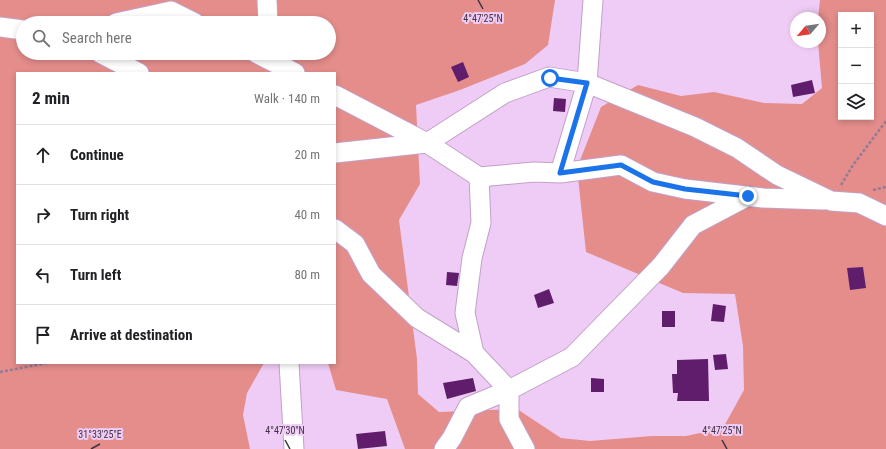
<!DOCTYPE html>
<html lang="en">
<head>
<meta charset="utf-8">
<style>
  body { margin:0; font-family:"Roboto Condensed",sans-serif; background:#f6f6f6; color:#202124 }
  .controls { position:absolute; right:12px; top:12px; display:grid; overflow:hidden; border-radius:0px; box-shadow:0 2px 6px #0003 }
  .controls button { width:36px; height:36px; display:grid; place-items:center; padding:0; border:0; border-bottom:1px solid #e0e0e0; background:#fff; color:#202124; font:20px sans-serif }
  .compass { position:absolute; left:790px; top:12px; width:36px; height:36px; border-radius:50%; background:#fff; box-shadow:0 2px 6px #0003; rotate:241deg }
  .stop { position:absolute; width:12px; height:12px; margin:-9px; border:3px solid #1a73e8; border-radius:50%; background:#fff }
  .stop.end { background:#1a73e8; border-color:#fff; box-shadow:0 1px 4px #0008 }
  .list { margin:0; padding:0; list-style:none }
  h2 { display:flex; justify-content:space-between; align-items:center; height:52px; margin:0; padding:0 16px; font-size:17px }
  h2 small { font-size:13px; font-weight:400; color:#757577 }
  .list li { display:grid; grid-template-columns:26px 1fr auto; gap:12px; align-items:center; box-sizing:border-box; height:60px; padding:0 16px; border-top:1px solid #e0e0e0 }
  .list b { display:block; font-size:15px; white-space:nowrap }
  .list em { font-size:13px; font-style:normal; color:#757577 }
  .icon { flex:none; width:22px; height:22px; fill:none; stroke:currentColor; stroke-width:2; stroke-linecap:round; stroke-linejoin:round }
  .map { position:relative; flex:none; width:886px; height:449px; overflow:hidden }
  .search { position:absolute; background:#fff; box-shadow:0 2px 6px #0003; left:16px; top:16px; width:320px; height:44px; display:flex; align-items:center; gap:10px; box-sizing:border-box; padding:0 14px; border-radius:22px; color:#757577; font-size:15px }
  .panel { position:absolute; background:#fff; box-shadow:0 2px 6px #0003; left:16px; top:72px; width:320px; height:292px; border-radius:0px }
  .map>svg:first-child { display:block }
  .green { fill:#e48d8b; fill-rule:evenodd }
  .building { fill:#5f1d6b }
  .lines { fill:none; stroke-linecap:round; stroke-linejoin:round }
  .minor-casing { stroke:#c2a0c8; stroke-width:21 }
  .path { stroke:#937b97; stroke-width:2.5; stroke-dasharray:3 2; stroke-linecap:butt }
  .minor { stroke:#fff; stroke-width:19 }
  .route { stroke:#1a73e8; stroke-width:5 }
  .ticks { fill:none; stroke:#3f3141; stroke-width:1.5 }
  .ticks-label { font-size:10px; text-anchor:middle; fill:#3f3141; stroke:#efccf5; stroke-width:4; stroke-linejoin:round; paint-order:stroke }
</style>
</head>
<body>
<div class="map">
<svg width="886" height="449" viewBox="0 0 886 449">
  <rect width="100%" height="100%" fill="#efccf5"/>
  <path class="green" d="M 0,0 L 555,0 L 548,45 L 525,64 L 460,90 L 416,105 L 420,184 L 399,220 L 417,359 L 418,394 L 439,412 L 517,409 L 561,438 L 590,441 L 652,436 L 686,436 L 723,428 L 744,390 L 743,346 L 735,294 L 683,293 L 586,252 L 577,168 L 601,107 L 638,85 L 681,96 L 714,92 L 764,103 L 802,104 L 822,88 L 818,42 L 820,42 L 820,18 L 818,18 L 820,0 L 886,0 L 886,449 L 405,449 L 387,399 L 336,390 L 328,363 L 335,363 L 335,73 L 17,73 L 17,363 L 264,363 L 247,393 L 243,415 L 250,449 L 0,449 ZM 841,15 L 871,15 L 871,117 L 841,117 ZM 23,23 L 329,23 L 329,53 L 23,53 Z"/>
  <path class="building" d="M 463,62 L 469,77 L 458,82 L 451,67 Z
    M 812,80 L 815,93 L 793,97 L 791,85 Z
    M 554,98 L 566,99 L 565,112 L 553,111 Z
    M 863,267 L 866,288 L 850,290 L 847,268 Z
    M 447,272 L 459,273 L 457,286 L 446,285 Z
    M 549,289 L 554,303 L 538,308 L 534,295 Z
    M 713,304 L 726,306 L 724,322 L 711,321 Z
    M 662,311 L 675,311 L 675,327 L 662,327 Z
    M 726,354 L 728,369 L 715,370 L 713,355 Z
    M 708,359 L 709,401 L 677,401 L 678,393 L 673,393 L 672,374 L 677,374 L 677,360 Z
    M 473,378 L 476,391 L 447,399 L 443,383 Z
    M 591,378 L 604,379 L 604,392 L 591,392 Z
    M 385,431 L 387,446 L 358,449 L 356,434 Z"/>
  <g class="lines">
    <defs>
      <path id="minor" d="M 267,0 L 268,23
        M 116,23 L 171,11 L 195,23
        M 0,27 L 23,30
        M 100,53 L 139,73
        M 256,53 L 295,73
        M 335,95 L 427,143 L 505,93 L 549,77 L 587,83 L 695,127 L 737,148 L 777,175 L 831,201 L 859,203 L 886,216
        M 335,153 L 427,143 L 479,177 L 534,172 L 560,173 L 621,165 L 653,182 L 685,189 L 763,198 L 824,200
        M 560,173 L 587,83 L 593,0
        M 335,229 L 355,244 L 371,274 L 417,318 L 474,353 L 509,390 L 509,419 L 525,449
        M 474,353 L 465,313 L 472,258 L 481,223 L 479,177
        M 289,363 L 294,449
        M 444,449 L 452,438 L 468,407 L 509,390 L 572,357 L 661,266 L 693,225 L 748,196"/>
    </defs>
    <use href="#minor" class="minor-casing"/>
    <path class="path" d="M 841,185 L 853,165 L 886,121
      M 873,190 L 886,187
      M 0,372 L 47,363"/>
    <use href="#minor" class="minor"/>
  </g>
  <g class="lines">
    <path class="route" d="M 550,78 L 587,83 L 560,173 L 621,165 L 653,182 L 685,189 L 748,196"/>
  </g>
  <path class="ticks" d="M 478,0 L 483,9M 285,440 L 290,449M 722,440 L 727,449M 91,449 L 100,444"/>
  <g class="ticks-label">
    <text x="483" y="22">4°47'25"N</text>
    <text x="285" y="434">4°47'30"N</text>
    <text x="722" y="434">4°47'25"N</text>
    <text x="100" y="438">31°33'25"E</text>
  </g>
</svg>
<div class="controls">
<button>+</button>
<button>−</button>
<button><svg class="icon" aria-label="layers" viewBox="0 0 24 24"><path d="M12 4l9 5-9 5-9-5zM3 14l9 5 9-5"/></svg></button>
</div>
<svg class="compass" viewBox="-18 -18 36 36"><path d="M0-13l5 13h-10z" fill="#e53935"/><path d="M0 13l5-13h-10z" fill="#757577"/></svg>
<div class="stop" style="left:550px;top:78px"></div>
<div class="stop end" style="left:748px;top:196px"></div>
<div class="search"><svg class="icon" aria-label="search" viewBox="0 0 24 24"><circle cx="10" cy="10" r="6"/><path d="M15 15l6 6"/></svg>Search here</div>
<section class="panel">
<h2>2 min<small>Walk · 140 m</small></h2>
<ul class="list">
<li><svg class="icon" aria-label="ahead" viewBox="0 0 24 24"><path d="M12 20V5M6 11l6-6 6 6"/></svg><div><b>Continue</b></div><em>20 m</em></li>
<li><svg class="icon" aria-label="right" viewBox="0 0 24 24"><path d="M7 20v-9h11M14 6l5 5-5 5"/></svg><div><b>Turn right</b></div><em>40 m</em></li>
<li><svg class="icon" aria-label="left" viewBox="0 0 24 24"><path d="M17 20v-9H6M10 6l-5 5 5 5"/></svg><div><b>Turn left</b></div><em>80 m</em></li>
<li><svg class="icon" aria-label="arrive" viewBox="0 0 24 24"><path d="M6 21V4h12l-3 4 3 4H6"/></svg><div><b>Arrive at destination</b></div></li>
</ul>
</section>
</div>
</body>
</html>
